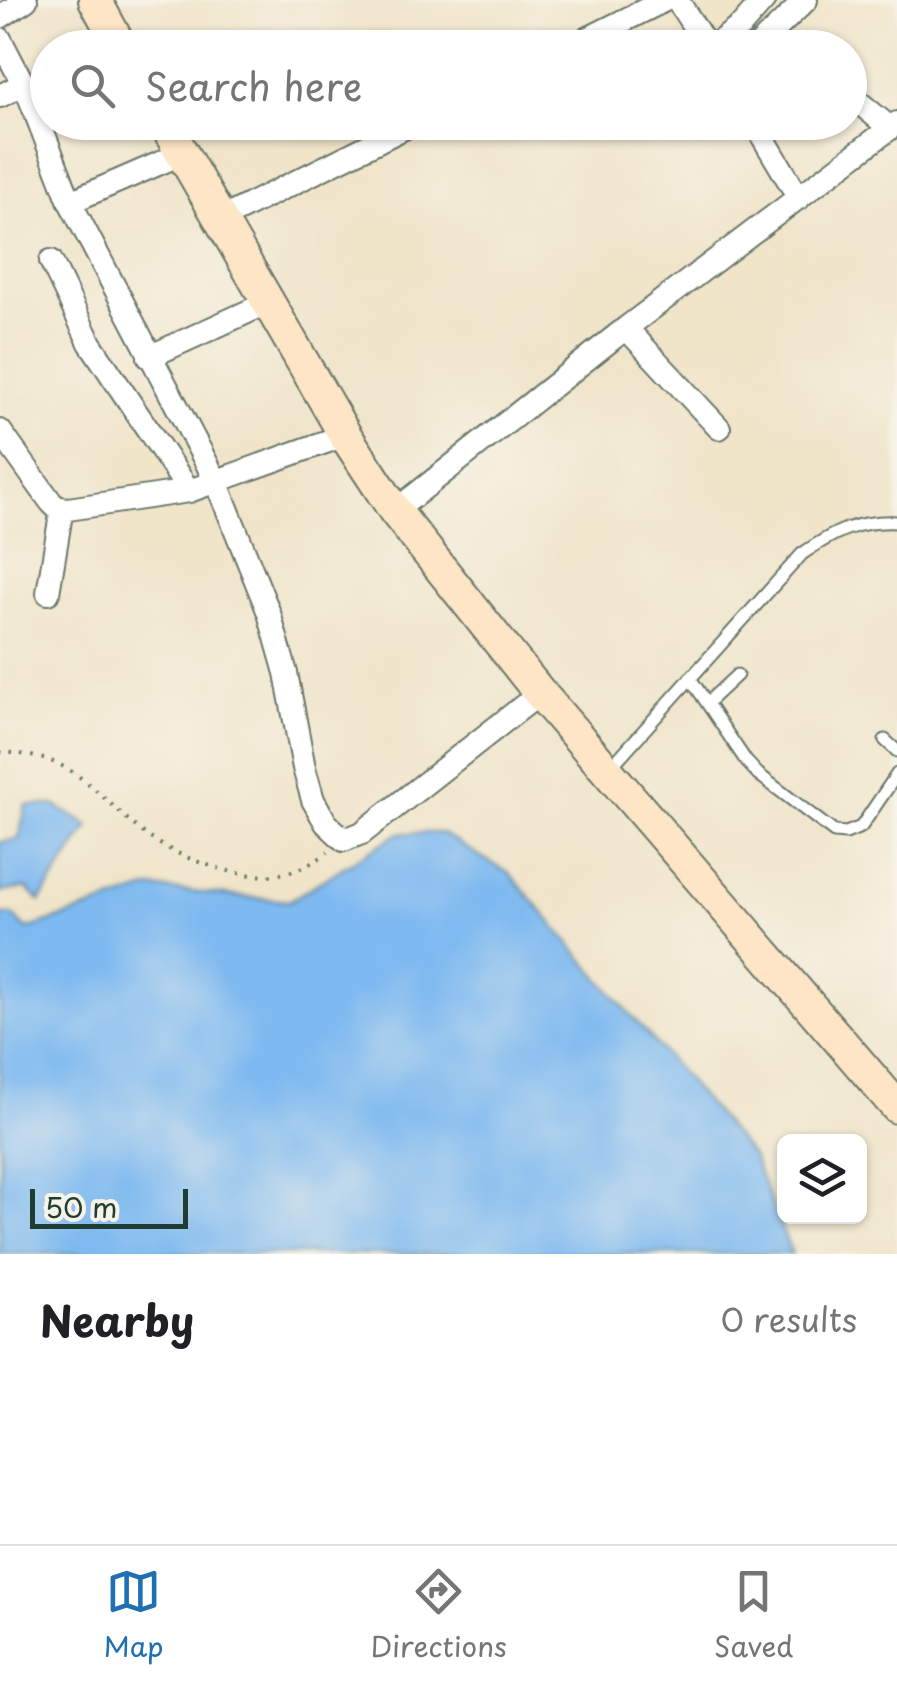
<!DOCTYPE html>
<html lang="en">
<head>
<meta charset="utf-8">
<style>
  body { margin:0; font-family:"Playpen Sans",sans-serif; background:#f6f6f6; color:#202124 }
  .controls { position:absolute; right:30px; bottom:30px; display:grid; overflow:hidden; border-radius:15px; box-shadow:0 2px 8px #0004 }
  .controls button { width:90px; height:90px; display:grid; place-items:center; padding:0; border:0; border-bottom:2px solid #e0e0e0; background:#fff; color:#202124; font:50px sans-serif }
  .scale { position:absolute; left:30px; bottom:25px; width:158px; box-sizing:border-box; padding-left:10px; border:5px solid #1f3d34; border-top:0; font-size:28px; line-height:35px; white-space:nowrap; color:#1f3d34; -webkit-text-stroke:8px #f7f3e8; paint-order:stroke }
  .list { margin:0; padding:0; list-style:none }
  h2 { display:flex; justify-content:space-between; align-items:center; height:130px; margin:0; padding:0 40px; font-size:42px }
  h2 small { font-size:32px; font-weight:400; color:#757577 }
  .icon { flex:none; width:55px; height:55px; fill:none; stroke:currentColor; stroke-width:2; stroke-linecap:round; stroke-linejoin:round }
  .map { position:relative; flex:none; width:897px; height:1254px; overflow:hidden }
  .search { position:absolute; background:#fff; box-shadow:0 2px 8px #0004; left:30px; right:30px; top:30px; height:110px; display:flex; align-items:center; gap:25px; box-sizing:border-box; padding:0 35px; border-radius:55px; color:#757577; font-size:38px }
  .sheet { height:290px; background:#fff }
  nav { display:flex; justify-content:space-around; align-items:center; box-sizing:border-box; height:140px; border-top:2px solid #e0e0e0; background:#fff; font-size:28px; color:#757577 }
  nav a { display:grid; justify-items:center; gap:5px }
  nav .on { color:#1f6fb2 }
  .map>svg:first-child { display:block }
  .water { fill:#7eb9f0; stroke:#4e7b92; stroke-width:2.5 }
  .lines { fill:none; stroke-linecap:round; stroke-linejoin:round }
  .service-casing { stroke:#687768; stroke-width:15 }
  .minor-casing { stroke:#687768; stroke-width:26 }
  .secondary-casing { stroke:#687768; stroke-width:36 }
  .path { stroke:#687768; stroke-width:4; stroke-dasharray:2.5 8; stroke-linecap:butt }
  .service { stroke:#fff; stroke-width:11 }
  .minor { stroke:#fff; stroke-width:22 }
  .secondary { stroke:#fde5c5; stroke-width:32 }
</style>
</head>
<body>
<div class="map">
<svg width="897" height="1254" viewBox="0 0 897 1254">
  <rect width="100%" height="100%" fill="#f7f3e8"/>
  <filter id="ink" filterUnits="userSpaceOnUse"><feTurbulence type="fractalNoise" baseFrequency=".01" numOctaves="2"/><feDisplacementMap in="SourceGraphic" scale="20" xChannelSelector="R" yChannelSelector="G"/><feConvolveMatrix kernelMatrix="1 2 1 2 8 2 1 2 1" color-interpolation-filters="sRGB"/></filter>
  <filter id="wash" filterUnits="userSpaceOnUse"><feTurbulence type="fractalNoise" baseFrequency=".0048" numOctaves="4" result="noise"/><feDisplacementMap in="SourceGraphic" scale="40" xChannelSelector="R" yChannelSelector="G"/><feGaussianBlur stdDeviation="2.25" result="paint"/><feColorMatrix in="noise" values="0 0 0 0 0 0 0 0 0 0 0 0 0 0 0 0 0 1.4 0 .05"/><feComposite in="paint" operator="in"/></filter>
  <g filter="url(#wash)">
    <rect width="100%" height="100%" fill="#f0e4c9"/>
    <path class="water" d="M 26,805 L 54,805 L 89,826 L 40,901 L 26,888 L 0,892 L 0,842 L 19,839 Z
      M 399,833 L 441,833 L 510,874 L 752,1156 L 792,1254 L 0,1254 L 0,915 L 13,915 L 27,929 L 151,888 L 289,901 Z"/>
  </g>
  <g filter="url(#ink)">
    <g class="lines">
      <defs>
        <path id="service" d="M 690,678 L 746,761 L 758,774 L 834,832 L 846,833 L 861,827 L 897,774
          M 707,703 L 737,675
          M 885,740 L 897,751
          M 610,768 L 802,554 C 834,532 857,520 897,522"/>
        <path id="minor" d="M 677,0 L 708,48
          M 0,17 L 26,0
          M 0,39 L 28,93 L 70,202 L 216,481 L 269,613 L 286,673 L 304,768 L 313,800 L 326,823 L 344,840 L 362,833 L 540,693
          M 569,48 L 665,0
          M 711,48 L 742,25 L 764,0
          M 756,48 L 806,0
          M 850,95 L 890,128
          M 0,96 L 23,84
          M 754,122 L 799,198
          M 70,202 L 181,154
          M 219,220 L 416,122
          M 51,261 L 90,343 L 189,491
          M 626,328 L 719,428
          M 149,357 L 267,303
          M 0,431 L 51,502 L 56,507 L 68,509 L 189,491 L 345,435
          M 395,511 L 626,328 L 897,123
          M 48,593 L 62,508"/>
        <path id="secondary" d="M 95,0 L 121,48
          M 164,122 L 345,435 L 395,511 L 540,693 L 897,1107"/>
      </defs>
      <use href="#service" class="service-casing"/>
      <use href="#minor" class="minor-casing"/>
      <use href="#secondary" class="secondary-casing"/>
      <path class="path" d="M 0,752 C 17,753 37,756 53,762 C 88,775 118,815 149,837 C 178,858 244,882 280,874 C 297,871 314,863 328,852"/>
      <use href="#service" class="service"/>
      <use href="#minor" class="minor"/>
      <use href="#secondary" class="secondary"/>
    </g>
  </g>
</svg>
<div class="controls">
<button><svg class="icon" aria-label="layers" viewBox="0 0 24 24"><path d="M12 4l9 5-9 5-9-5zM3 14l9 5 9-5"/></svg></button>
</div>
<div class="scale">50 m</div>
<div class="search"><svg class="icon" aria-label="search" viewBox="0 0 24 24"><circle cx="10" cy="10" r="6"/><path d="M15 15l6 6"/></svg>Search here</div>
</div>
<section class="sheet">
<h2>Nearby<small>0 results</small></h2>
<ul class="list">
</ul>
</section>
<nav>
<a class="on"><svg class="icon" aria-label="map" viewBox="0 0 24 24"><path d="M3 6l6-2 6 2 6-2v14l-6 2-6-2-6 2zM9 4v14M15 6v14"/></svg>Map</a>
<a><svg class="icon" aria-label="directions" viewBox="0 0 24 24"><path d="M12 3l9 9-9 9-9-9zM9 14v-3h6M13 9l2 2-2 2"/></svg>Directions</a>
<a><svg class="icon" aria-label="saved" viewBox="0 0 24 24"><path d="M7 4h10v16l-5-4-5 4z"/></svg>Saved</a>
</nav>
</body>
</html>
